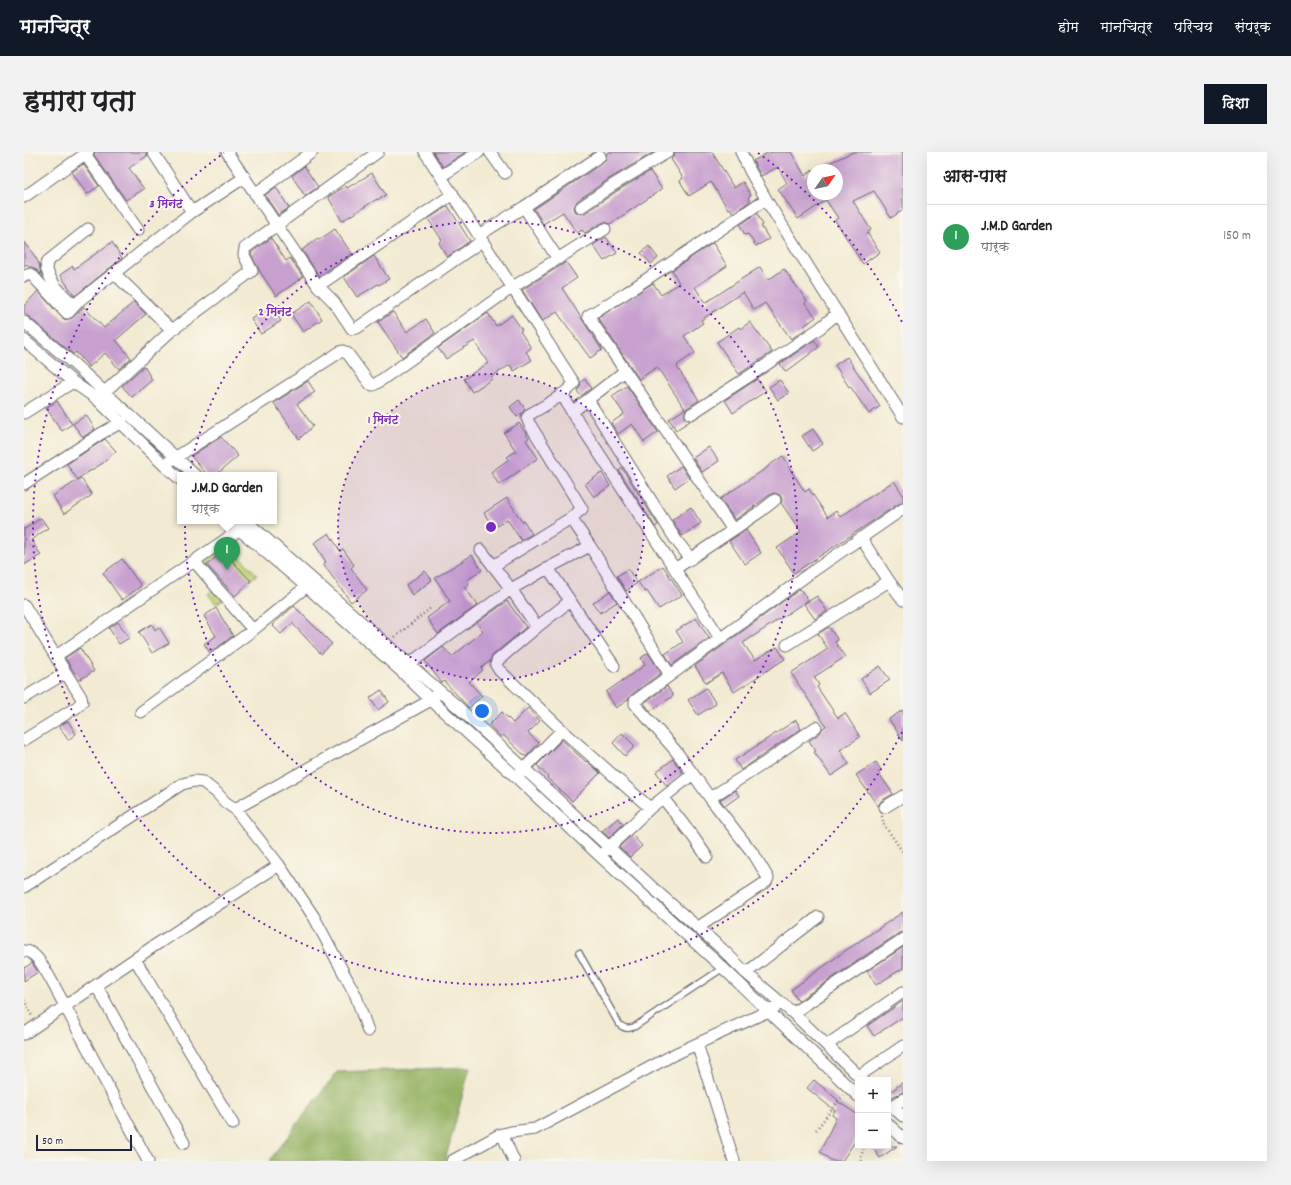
<!DOCTYPE html>
<html lang="hi">
<head>
<meta charset="utf-8">
<style>
  body { margin:0; font-family:Dekko,"Playpen Sans Deva",sans-serif; background:#f2f2f2; color:#202124 }
  .controls { position:absolute; right:12px; bottom:12px; display:grid; overflow:hidden; border-radius:0px; box-shadow:0 4px 16px #0002 }
  .controls button { width:36px; height:36px; display:grid; place-items:center; padding:0; border:0; border-bottom:1px solid #e0e0e0; background:#fff; color:#202124; font:20px sans-serif }
  .compass { position:absolute; left:783px; top:12px; width:36px; height:36px; border-radius:50%; background:#fff; box-shadow:0 4px 16px #0002; rotate:56deg }
  .scale { position:absolute; left:12px; bottom:10px; width:96px; box-sizing:border-box; padding-left:4px; border:2px solid #22223b; border-top:0; font-size:11px; line-height:14px; white-space:nowrap; color:#22223b; -webkit-text-stroke:3px #fbf7ec; paint-order:stroke }
  .you { position:absolute; left:458px; top:559px; width:14px; height:14px; margin:-10px; border:3px solid #fff; border-radius:50%; background:#1a73e8; box-shadow:0 0 0 6px #1a73e833 }
  .badge { display:grid; place-items:center; width:26px; height:26px; border-radius:50%; background:#111827; color:#fff; font-size:13px; font-weight:700 }
  .pin { position:absolute; translate:-50% -33px; filter:drop-shadow(0 1px 2px #0008) }
  .pin::after { content:''; position:absolute; top:21px; width:14px; height:12px; background:inherit; clip-path:polygon(0 0,100% 0,50% 100%) }
  .popup { position:absolute; left:153px; top:320px; width:100px; height:52px; box-sizing:border-box; display:grid; place-content:center; border-radius:0px; background:#fff; filter:drop-shadow(0 1px 3px #0005); font-size:13px; white-space:nowrap; color:#757577 }
  .popup b { font-size:15px; color:#202124 }
  .popup::after { content:''; position:absolute; left:50%; top:100%; margin-left:-8px; border:8px solid transparent; border-top-color:#fff }
  .list { margin:0; padding:0; list-style:none }
  h2 { display:flex; justify-content:space-between; align-items:center; height:52px; margin:0; padding:0 16px; font-size:17px }
  h2 small { font-size:13px; font-weight:400; color:#757577 }
  .list li { display:grid; grid-template-columns:26px 1fr auto; gap:12px; align-items:center; box-sizing:border-box; height:64px; padding:0 16px; border-top:1px solid #e0e0e0 }
  .list b { display:block; font-size:15px; white-space:nowrap }
  .list p { margin:0; font-size:13px; white-space:nowrap; color:#757577 }
  .list em { font-size:13px; font-style:normal; color:#757577 }
  .map { position:relative; flex:none; width:879px; height:1009px; overflow:hidden; border-radius:0px }
  header { display:flex; align-items:center; gap:24px; box-sizing:border-box; height:56px; padding:0 20px; background:#111827; color:#fff }
  header strong { font-size:19px }
  nav { display:flex; gap:22px; margin-inline-start:auto; font-size:14px }
  .intro { display:flex; align-items:center; justify-content:space-between; box-sizing:border-box; height:96px; padding:0 24px }
  h1 { margin:0; font-size:28px }
  .button { padding:10px 18px; border-radius:0px; background:#111827; color:#fff; font-size:14px; font-weight:700 }
  main { display:flex; gap:24px; padding:0 24px }
  aside { flex:1; background:#fff; border-radius:0px; box-shadow:0 4px 16px #0002 }
  .map>svg:first-child { display:block }
  .green { fill:#bfd275; stroke:#707a58 }
  .forest { fill:#97b466; stroke:#5c6b50 }
  .building { fill:#c8a0cf }
  .lines { fill:none; stroke-linecap:round; stroke-linejoin:round }
  .lane-casing { stroke:#6b6870; stroke-width:8 }
  .street-casing { stroke:#6b6870; stroke-width:13 }
  .path { stroke:#6b6870; stroke-width:2.5; stroke-dasharray:1 3; stroke-linecap:butt }
  .lane { stroke:#fff; stroke-width:5.5 }
  .street { stroke:#fff; stroke-width:11 }
  .ring { fill:none; stroke:#7b2cbf; stroke-width:2; stroke-dasharray:2 4 }
  .centre { fill:#7b2cbf; stroke:#fbf7ec; stroke-width:2 }
  .ring-label { font-size:12px; text-anchor:middle; font-weight:bold; fill:#7b2cbf; stroke:#fbf7ec; stroke-width:4; stroke-linejoin:round; paint-order:stroke }
</style>
</head>
<body>
<header>
<strong>मानचित्र</strong>
<nav><a>होम</a><a>मानचित्र</a><a>परिचय</a><a>संपर्क</a></nav>
</header>
<div class="intro"><h1>हमारा पता</h1><a class="button">दिशा</a></div>
<main>
<div class="map">
<svg width="879" height="1009" viewBox="0 0 879 1009">
  <rect width="100%" height="100%" fill="#fbf7ec"/>
  <filter id="ink" filterUnits="userSpaceOnUse"><feTurbulence type="fractalNoise" baseFrequency=".025" numOctaves="2"/><feDisplacementMap in="SourceGraphic" scale="8" xChannelSelector="R" yChannelSelector="G"/><feConvolveMatrix kernelMatrix="1 2 1 2 8 2 1 2 1" color-interpolation-filters="sRGB"/></filter>
  <filter id="wash" filterUnits="userSpaceOnUse"><feTurbulence type="fractalNoise" baseFrequency=".012" numOctaves="4" result="noise"/><feDisplacementMap in="SourceGraphic" scale="16" xChannelSelector="R" yChannelSelector="G"/><feGaussianBlur stdDeviation="0.9" result="paint"/><feColorMatrix in="noise" values="0 0 0 0 0 0 0 0 0 0 0 0 0 0 0 0 0 1.4 0 .05"/><feComposite in="paint" operator="in"/></filter>
  <g filter="url(#wash)">
    <rect width="100%" height="100%" fill="#f2ead2"/>
    <path class="green" d="M 203,391 L 233,423 L 192,452 L 184,442 L 191,436 L 174,414 Z"/>
    <path class="forest" d="M 446,915 L 421,1009 L 245,1009 L 313,920 Z"/>
    <g id="blocks">
      <path class="building" d="M 71,0 L 122,0 L 123,4 L 105,16 L 120,37 L 102,48 L 70,3 Z
        M 409,0 L 442,0 L 419,15 Z
        M 585,0 L 630,0 L 585,27 L 553,49 L 550,55 L 551,59 L 554,61 L 557,62 L 561,61 L 593,39 L 626,19 L 638,37 L 586,72 L 581,70 L 578,71 L 561,81 L 558,78 L 553,81 L 539,60 L 519,72 L 510,57 L 580,10 L 582,7 L 582,2 Z
        M 651,0 L 688,0 L 710,36 L 719,30 L 727,43 L 724,45 L 726,49 L 709,61 L 706,56 L 704,57 L 687,30 L 665,44 L 656,29 L 659,26 L 647,7 L 650,4 Z
        M 745,0 L 767,0 L 781,24 L 789,18 L 789,42 L 813,42 L 813,18 L 790,18 L 829,0 L 879,0 L 879,58 L 867,66 L 850,39 L 829,49 L 847,78 L 843,81 L 856,100 L 839,112 L 811,68 L 814,66 L 802,48 L 774,67 L 754,37 L 763,31 L 754,15 L 737,24 L 729,9 Z
        M 59,12 L 75,34 L 63,42 L 48,20 Z
        M 280,14 L 294,35 L 281,44 L 268,24 Z
        M 348,21 L 362,43 L 353,48 L 353,47 L 318,69 L 304,45 L 322,34 L 323,36 Z
        M 252,35 L 265,56 L 254,63 L 241,43 Z
        M 424,54 L 446,89 L 423,105 L 415,91 L 418,88 L 404,67 Z
        M 733,61 L 739,73 L 737,74 L 745,87 L 732,94 L 724,82 L 721,83 L 716,73 Z
        M 311,77 L 328,102 L 295,124 L 278,98 L 294,86 L 295,88 Z
        M 582,85 L 593,101 L 580,109 L 569,93 Z
        M 247,86 L 262,109 L 266,106 L 279,125 L 252,144 L 235,118 L 227,102 L 228,100 Z
        M 0,89 L 12,106 L 15,112 L 17,123 L 12,117 L 8,115 L 5,115 L 3,112 L 0,114 Z
        M 88,90 L 98,106 L 51,144 L 36,123 L 49,114 L 50,117 Z
        M 689,91 L 703,114 L 671,135 L 681,151 L 736,115 L 744,128 L 760,117 L 783,149 L 781,151 L 792,165 L 780,174 L 782,177 L 767,187 L 741,151 L 730,158 L 719,140 L 677,168 L 679,171 L 660,184 L 671,201 L 653,213 L 654,214 L 653,215 L 675,248 L 663,256 L 661,259 L 661,265 L 666,269 L 652,278 L 645,267 L 661,257 L 633,215 L 615,227 L 574,166 L 629,131 L 637,143 L 655,131 L 648,118 Z
        M 625,94 L 634,106 L 627,112 L 617,101 Z
        M 350,104 L 365,127 L 355,133 L 354,132 L 333,145 L 320,125 Z
        M 542,110 L 553,126 L 538,136 L 578,198 L 566,206 L 533,160 L 518,169 L 498,138 Z
        M 14,139 L 38,166 L 41,168 L 48,166 L 60,155 L 80,176 L 110,150 L 122,162 L 92,188 L 107,206 L 95,217 L 81,201 L 65,215 L 52,200 L 49,202 L 0,161 L 0,154 Z
        M 287,149 L 298,167 L 279,180 L 267,162 Z
        M 247,154 L 257,169 L 237,182 L 227,167 Z
        M 369,160 L 383,180 L 402,167 L 411,181 L 378,205 L 354,170 Z
        M 464,161 L 472,174 L 488,163 L 498,178 L 496,179 L 507,196 L 502,200 L 508,208 L 490,219 L 486,213 L 467,225 L 468,227 L 448,240 L 440,227 L 464,211 L 450,189 L 422,207 L 414,196 Z
        M 726,170 L 748,200 L 715,222 L 693,190 L 715,175 L 716,177 Z
        M 790,188 L 795,195 L 762,220 L 756,212 Z
        M 823,205 L 856,254 L 845,262 L 826,234 L 825,235 L 811,213 Z
        M 120,214 L 128,228 L 108,245 L 98,234 Z
        M 561,227 L 567,236 L 557,244 L 553,239 L 556,235 L 557,230 Z
        M 733,227 L 742,239 L 709,261 L 701,248 Z
        M 756,228 L 765,241 L 754,248 L 745,235 Z
        M 284,229 L 291,240 L 273,252 L 289,274 L 275,287 L 250,251 Z
        M 603,234 L 634,280 L 620,290 L 608,272 L 594,282 L 587,271 L 600,262 L 588,244 Z
        M 495,248 L 501,257 L 497,262 L 493,265 L 486,255 Z
        M 33,249 L 48,272 L 38,279 L 22,256 Z
        M 62,263 L 71,277 L 59,285 L 49,272 Z
        M 495,271 L 505,286 L 502,288 L 514,306 L 475,333 L 467,320 L 485,307 L 483,305 L 492,299 L 480,281 Z
        M 789,277 L 799,292 L 788,299 L 778,284 Z
        M 197,285 L 214,304 L 192,323 L 183,323 L 167,304 Z
        M 81,287 L 92,299 L 79,311 L 53,327 L 43,312 Z
        M 685,295 L 695,309 L 678,320 L 669,306 Z
        M 759,304 L 765,313 L 764,314 L 781,340 L 785,337 L 804,365 L 812,359 L 816,365 L 870,329 L 879,343 L 879,349 L 770,421 L 753,396 L 777,380 L 757,351 L 758,347 L 756,343 L 750,341 L 747,342 L 711,368 L 696,347 L 744,315 L 744,314 Z
        M 657,314 L 665,326 L 651,336 L 643,324 Z
        M 598,316 L 634,373 L 631,375 L 595,319 Z
        M 578,321 L 586,334 L 570,345 L 561,332 Z
        M 57,326 L 68,343 L 40,362 L 29,344 Z
        M 483,346 L 498,370 L 500,369 L 508,382 L 497,388 L 483,367 L 470,376 L 460,361 Z
        M 667,355 L 677,371 L 658,384 L 648,368 Z
        M 17,366 L 24,376 L 7,388 L 17,403 L 0,413 L 0,376 L 1,377 Z
        M 722,378 L 737,401 L 721,412 L 705,389 Z
        M 305,381 L 316,399 L 319,397 L 330,413 L 327,416 L 343,438 L 327,450 L 299,412 L 302,410 L 290,391 Z
        M 199,399 L 227,429 L 211,444 L 183,413 Z
        M 448,403 L 458,418 L 443,428 L 445,432 L 440,435 L 454,453 L 414,482 L 403,466 L 426,449 L 411,426 Z
        M 98,407 L 117,434 L 98,448 L 79,421 Z
        M 639,414 L 658,443 L 635,457 L 623,439 L 621,440 L 614,430 Z
        M 604,417 L 613,431 L 602,439 L 593,424 Z
        M 401,419 L 408,428 L 388,443 L 382,433 Z
        M 776,437 L 784,448 L 719,491 L 731,508 L 753,495 L 761,507 L 710,540 L 698,521 L 682,531 L 671,514 Z
        M 586,439 L 593,450 L 576,461 L 569,451 Z
        M 793,444 L 803,459 L 791,467 L 780,452 Z
        M 483,449 L 502,475 L 468,504 L 466,509 L 457,516 L 459,518 L 445,530 L 458,544 L 445,556 L 420,529 L 418,531 L 401,509 L 419,495 L 428,505 L 459,479 L 453,471 Z
        M 270,454 L 308,492 L 297,502 L 268,471 L 257,482 L 248,473 Z
        M 192,456 L 209,484 L 186,501 L 180,492 L 192,484 L 180,464 Z
        M 672,466 L 685,486 L 648,513 L 641,502 L 659,490 L 652,479 Z
        M 94,470 L 105,486 L 95,492 L 85,476 Z
        M 128,472 L 131,478 L 135,475 L 145,491 L 128,501 L 115,480 Z
        M 805,475 L 814,488 L 811,490 L 821,505 L 790,525 L 795,533 L 793,535 L 814,566 L 821,561 L 836,585 L 816,598 L 825,612 L 807,624 L 790,600 L 792,599 L 785,589 L 796,581 L 799,576 L 802,574 L 767,521 L 804,497 L 794,482 Z
        M 56,496 L 70,519 L 55,528 L 41,506 Z
        M 624,501 L 637,521 L 607,543 L 604,548 L 592,556 L 582,540 L 621,513 L 617,506 Z
        M 856,514 L 866,528 L 846,541 L 837,527 Z
        M 643,534 L 649,544 L 626,559 L 620,551 Z
        M 682,536 L 692,552 L 674,563 L 664,548 Z
        M 357,538 L 365,550 L 354,558 L 346,546 Z
        M 504,556 L 516,569 L 504,581 L 515,591 L 502,605 L 479,583 L 477,585 L 465,573 L 478,560 L 489,571 Z
        M 879,558 L 879,589 L 865,567 Z
        M 772,568 L 777,577 L 717,618 L 711,608 Z
        M 44,569 L 52,582 L 44,588 L 35,574 Z
        M 598,581 L 611,594 L 601,604 L 589,591 Z
        M 538,588 L 562,610 L 563,609 L 576,621 L 548,649 L 523,626 L 524,625 L 513,613 Z
        M 649,607 L 659,621 L 643,634 L 632,620 Z
        M 852,610 L 857,618 L 854,620 L 869,642 L 857,649 L 854,654 L 832,623 Z
        M 711,638 L 715,644 L 701,654 L 696,648 Z
        M 594,666 L 599,672 L 585,686 L 578,679 Z
        M 608,683 L 618,694 L 606,705 L 595,695 Z
        M 879,760 L 879,780 L 875,781 L 774,849 L 767,838 L 821,799 Z
        M 879,795 L 879,816 L 852,833 L 843,819 Z
        M 8,811 L 14,820 L 0,829 L 0,816 Z
        M 879,849 L 879,865 L 850,884 L 843,874 Z
        M 790,928 L 814,948 L 813,949 L 834,963 L 834,985 L 818,1009 L 808,1009 L 796,1000 L 812,966 L 808,963 L 811,959 L 783,936 Z
        M 879,930 L 879,940 L 868,945 L 865,941 Z
        M 847,994 L 873,994 L 856,1006 Z"/>
    </g>
  </g>
  <g filter="url(#ink)">
    <use href="#blocks" fill-opacity="0" stroke="#6b6870" stroke-width="1"/>
    <g class="lines">
      <defs>
        <path id="lane" d="M 555,801 L 595,872 C 600,877 604,877 610,875 L 699,816"/>
        <path id="street" d="M 129,0 L 168,60
          M 203,0 L 294,134 L 310,150 L 328,177 L 333,176 L 458,89
          M 401,0 L 550,231 C 544,241 517,256 506,262 L 503,266 L 505,271 L 558,357 L 547,366 L 469,414
          M 466,0 L 481,21
          M 717,0 L 726,19 L 746,54 L 879,265
          M 61,2 L 114,78
          M 417,24 L 455,0
          M 231,42 L 288,0
          M 0,45 L 64,0
          M 500,55 L 534,107
          M 557,55 L 589,33 L 644,0
          M 455,83 L 500,55 L 576,4
          M 90,121 L 148,178
          M 0,124 L 7,122 L 43,161 L 45,160 L 56,148 L 168,60 L 221,25
          M 294,134 L 429,42
          M 51,153 C 39,144 23,128 22,112 L 24,109 L 64,77
          M 0,170 L 50,212 L 171,323
          M 0,188 L 49,230 L 73,247 L 140,313 L 156,327
          M 538,242 L 548,260 L 696,486
          M 73,247 L 148,178 L 228,119 L 220,103 L 221,96 L 354,0
          M 564,248 L 652,388 L 667,407
          M 548,260 L 601,219
          M 0,261 L 49,230
          M 667,262 L 733,219 L 796,176 L 814,161
          M 140,313 L 316,200 L 319,199 L 324,202 L 346,232 L 349,233 L 353,231 L 489,135 L 581,77
          M 0,332 L 78,281 L 98,270
          M 547,366 L 566,394 L 646,523
          M 205,369 L 283,435 L 377,519 L 407,548 L 492,625 L 577,705 L 699,816 L 834,944
          M 222,369 L 436,557 L 629,736 L 698,797 L 722,821 L 769,861 L 839,928
          M 709,378 L 564,164 L 602,141 L 742,47
          M 837,386 L 865,429 L 879,448
          M 457,398 L 487,437 L 513,475
          M 170,409 L 229,478
          M 524,416 L 590,514
          M 651,417 L 737,359 L 751,348
          M 546,449 L 513,475 L 473,509 L 472,513 L 475,518 L 538,578 L 626,656
          M 0,453 L 40,518 L 38,523 L 0,546
          M 763,493 L 865,429
          M 32,504 L 221,374
          M 385,512 L 487,437 L 524,416 L 566,394
          M 117,560 L 229,478 L 288,430
          M 0,588 L 53,555 L 58,550 L 57,545 L 40,518
          M 495,622 L 538,578
          M 639,646 L 670,686 L 683,705
          M 686,646 L 739,612 L 792,575
          M 861,655 L 879,644
          M 211,657 L 407,548 L 412,543
          M 581,699 L 626,656 L 669,622
          M 0,735 L 158,632 L 170,629 L 179,630 L 193,641 L 201,650 L 211,657 L 255,713 L 290,765 L 332,844 L 344,879
          M 674,776 L 679,772 L 742,730 L 744,726 L 731,704 L 686,646 L 669,622 L 651,598 L 611,552 L 611,549 L 782,424 L 879,357
          M 0,799 C 12,798 20,817 26,826 L 124,1009
          M 111,807 L 209,972
          M 722,821 L 794,765
          M 72,833 L 160,991
          M 769,861 L 879,787
          M 0,882 L 127,796 L 255,713
          M 673,892 L 710,1009
          M 803,893 L 879,840
          M 835,924 L 879,894
          M 864,951 L 879,964
          M 868,955 L 879,947
          M 864,972 L 879,986
          M 478,982 L 490,1009
          M 428,1009 L 475,983 L 487,980 L 511,977 L 651,902 L 751,856"/>
      </defs>
      <use href="#lane" class="lane-casing"/>
      <use href="#street" class="street-casing"/>
      <path class="path" d="M 371,485 L 408,455
        M 858,664 L 860,673 L 879,700
        M 0,848 L 8,864
        M 792,978 L 819,943
        M 838,1009 L 837,1006 L 840,994"/>
      <use href="#lane" class="lane"/>
      <use href="#street" class="street"/>
    </g>
  </g>
  <circle cx="467" cy="375" r="153" fill="#7b2cbf" fill-opacity=".12"/>
  <g class="ring">
    <circle cx="467" cy="375" r="153"/>
    <circle cx="467" cy="375" r="306"/>
    <path d="M878 580A459 459 0 1 1 200 1M734 1A459 459 0 0 1 878 170"/>
  </g>
  <circle cx="467" cy="375" r="6" class="centre"/>
  <g class="ring-label">
    <text x="142" y="55">3 मिनट</text>
    <text x="251" y="163">2 मिनट</text>
    <text x="359" y="271">1 मिनट</text>
  </g>
</svg>
<div class="controls">
<button>+</button>
<button>−</button>
</div>
<svg class="compass" viewBox="-18 -18 36 36"><path d="M0-13l5 13h-10z" fill="#e53935"/><path d="M0 13l5-13h-10z" fill="#757577"/></svg>
<div class="scale">50 m</div>
<div class="you"></div>
<div class="pin badge" style="left:203px;top:418px;background:#2e9e5b">1</div>
<div class="popup"><b>J.M.D Garden</b>पार्क</div>
</div>
<aside>
<h2>आस-पास<small></small></h2>
<ul class="list">
<li><span class="badge" style="background:#2e9e5b">1</span><div><b>J.M.D Garden</b><p>पार्क</p></div><em>150 m</em></li>
</ul>
</aside>
</main>
</body>
</html>
